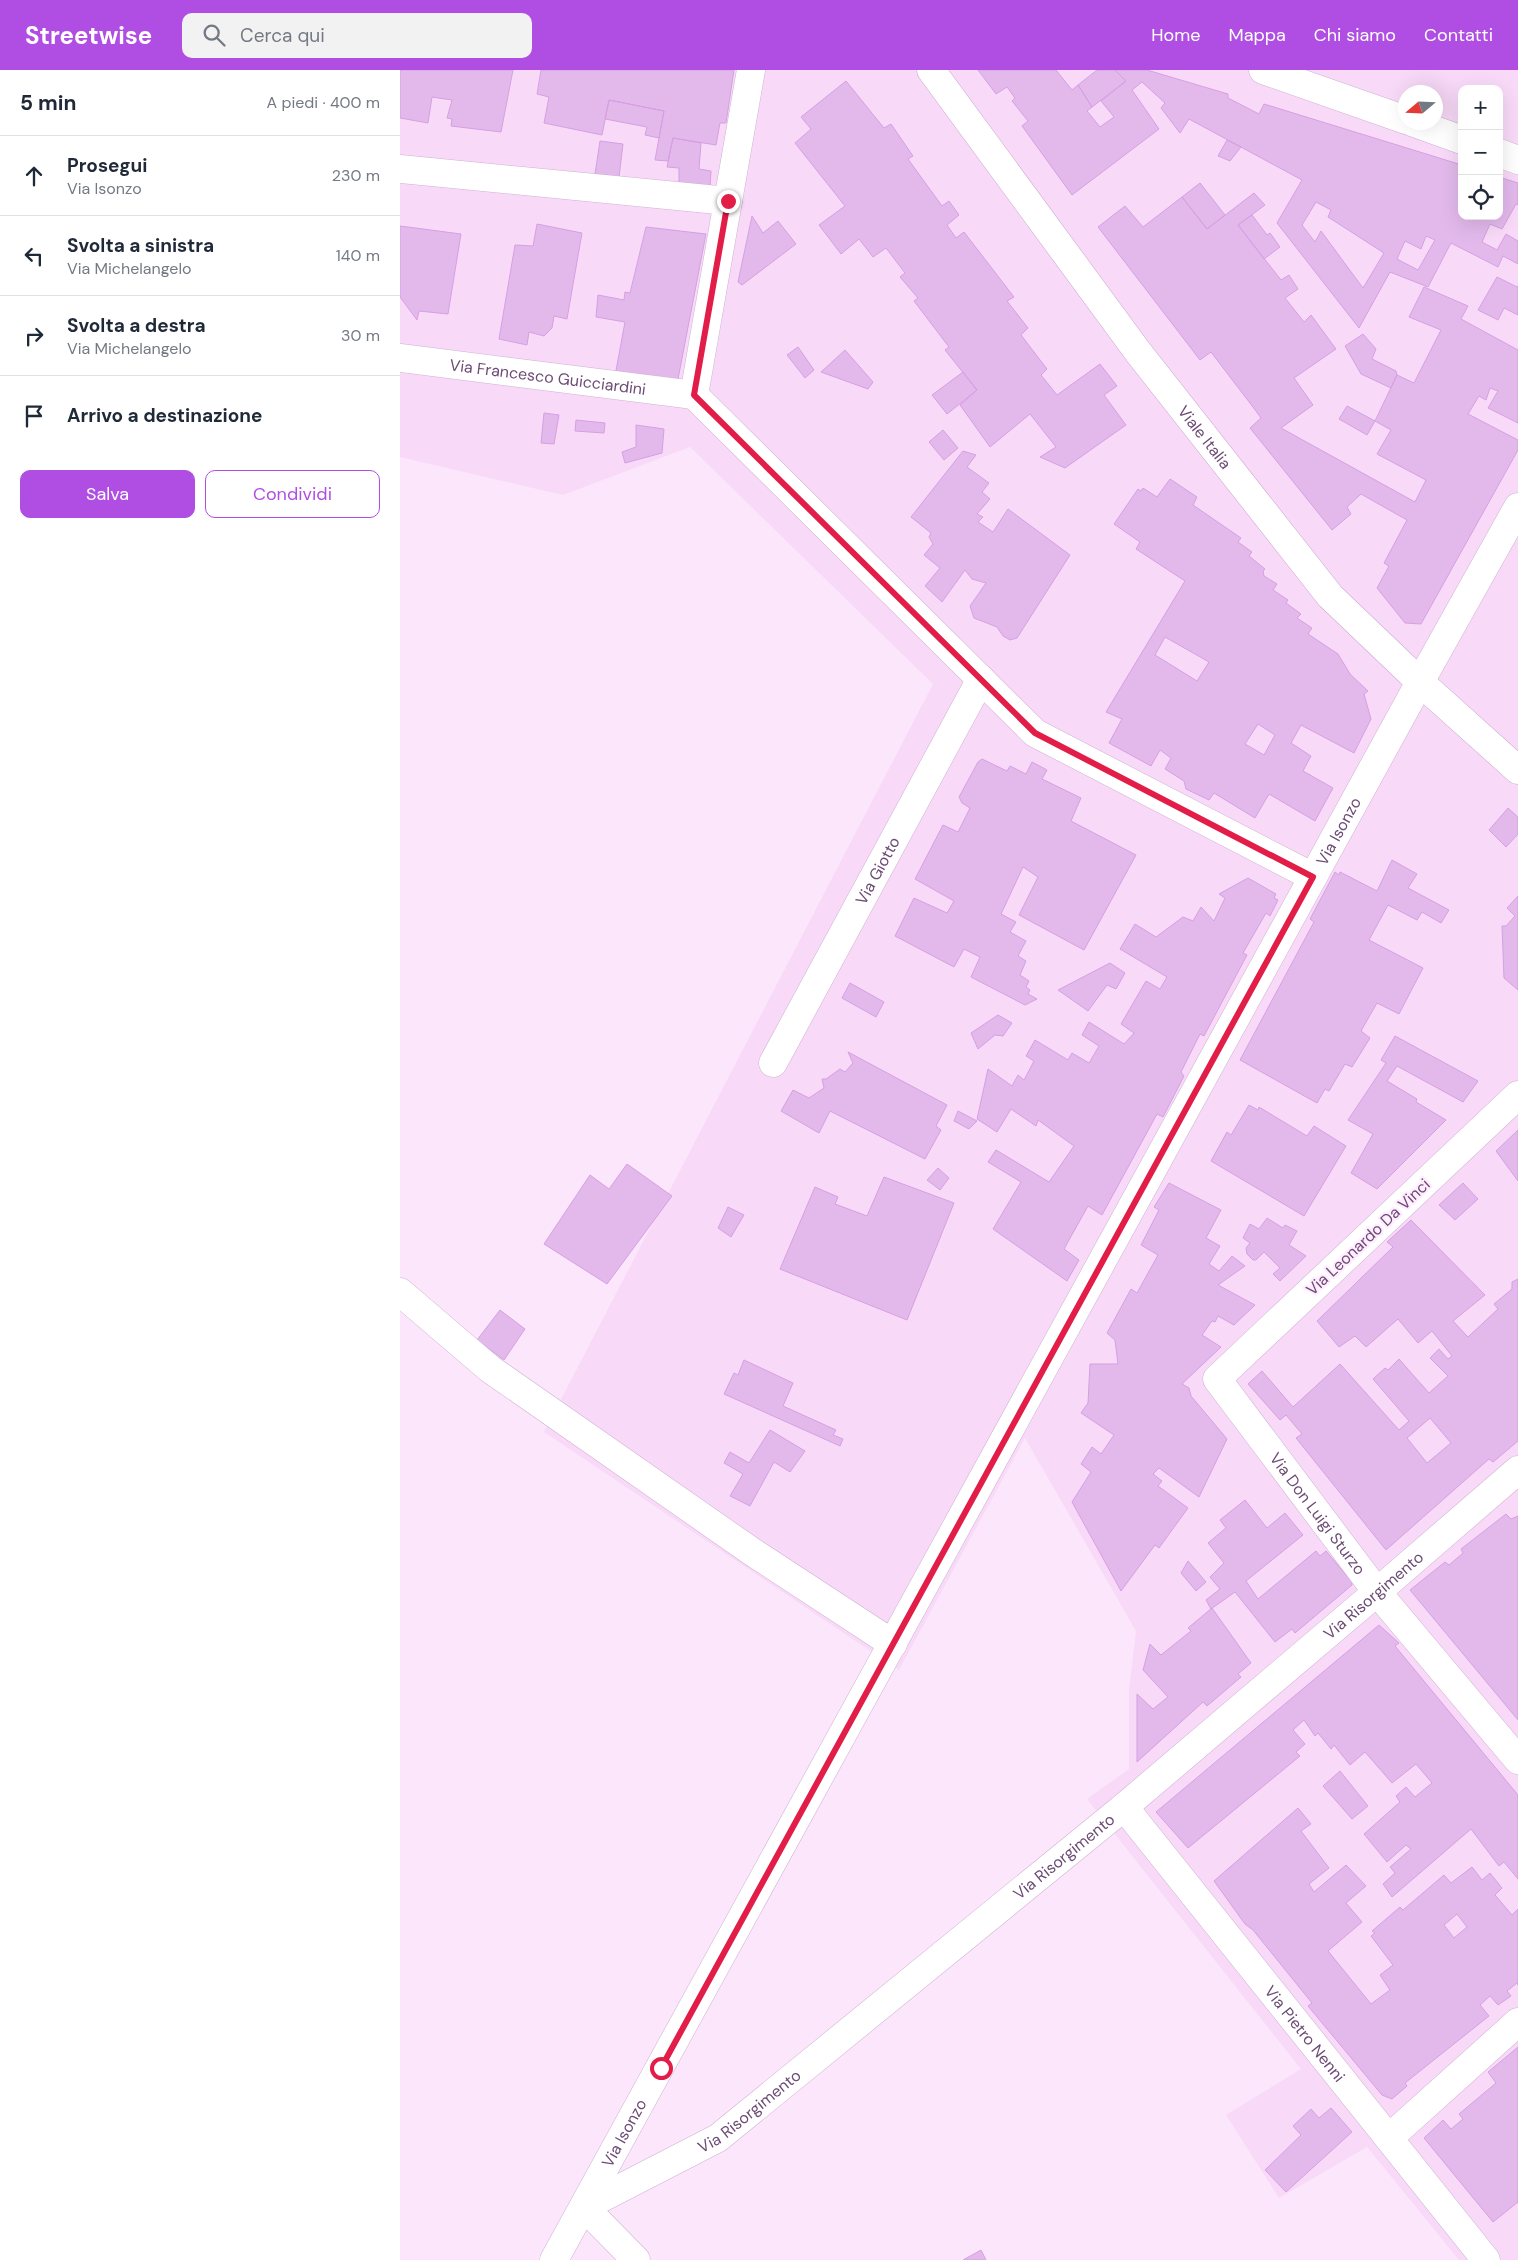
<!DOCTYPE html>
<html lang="it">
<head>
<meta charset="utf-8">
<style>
  body { margin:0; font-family:"DM Sans",sans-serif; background:#f2f2f3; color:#1f2937 }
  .controls { position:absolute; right:15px; top:15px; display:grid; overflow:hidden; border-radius:10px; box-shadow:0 5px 20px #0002 }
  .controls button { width:45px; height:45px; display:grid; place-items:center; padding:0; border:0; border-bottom:1px solid #e0e1e3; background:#fff; color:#1f2937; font:25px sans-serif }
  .compass { position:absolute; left:998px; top:15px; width:45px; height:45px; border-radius:50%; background:#fff; box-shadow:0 5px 20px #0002; rotate:251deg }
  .stop { position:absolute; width:15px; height:15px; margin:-11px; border:4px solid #e11d48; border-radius:50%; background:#fff }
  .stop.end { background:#e11d48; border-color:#fff; box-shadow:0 1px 5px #0008 }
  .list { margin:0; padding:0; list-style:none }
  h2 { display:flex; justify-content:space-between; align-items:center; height:65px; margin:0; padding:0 20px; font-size:21px }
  h2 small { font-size:16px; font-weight:400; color:#747a83 }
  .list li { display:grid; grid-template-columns:32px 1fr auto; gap:15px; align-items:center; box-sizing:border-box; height:80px; padding:0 20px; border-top:1px solid #e0e1e3 }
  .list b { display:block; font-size:19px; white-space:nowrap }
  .list p { margin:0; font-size:16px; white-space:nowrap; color:#747a83 }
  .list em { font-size:16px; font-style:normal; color:#747a83 }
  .actions { display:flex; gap:10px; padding:15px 20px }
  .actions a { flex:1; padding:11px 0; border:1px solid #b04ee3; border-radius:10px; text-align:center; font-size:18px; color:#b04ee3 }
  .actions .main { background:#b04ee3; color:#fff }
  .icon { flex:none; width:28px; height:28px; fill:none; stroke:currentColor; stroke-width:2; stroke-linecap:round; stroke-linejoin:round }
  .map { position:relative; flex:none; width:1118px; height:2190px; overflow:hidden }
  header { display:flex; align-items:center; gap:30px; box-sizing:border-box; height:70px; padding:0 25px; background:#b04ee3; color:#fff }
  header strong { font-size:24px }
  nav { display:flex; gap:28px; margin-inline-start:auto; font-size:18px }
  .search { width:350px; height:45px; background:#f2f2f3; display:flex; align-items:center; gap:12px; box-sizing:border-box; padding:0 18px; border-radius:10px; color:#747a83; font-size:19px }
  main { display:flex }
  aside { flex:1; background:#fff }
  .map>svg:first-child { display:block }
  .residential { fill:#f8daf8; fill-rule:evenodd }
  .building { fill:#e3b9ec; stroke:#d69fe3; fill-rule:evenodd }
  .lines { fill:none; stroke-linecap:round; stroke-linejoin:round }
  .street-casing { stroke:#ceb1d2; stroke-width:29 }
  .secondary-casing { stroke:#c9a7ce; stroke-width:29 }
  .street { stroke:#fff; stroke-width:28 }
  .secondary { stroke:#fff; stroke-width:28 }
  .route { stroke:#e11d48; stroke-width:6 }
  .labels { text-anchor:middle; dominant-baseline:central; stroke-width:4.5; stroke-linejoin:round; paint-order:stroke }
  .street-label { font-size:16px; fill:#6c4b74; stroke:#ffecfe }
</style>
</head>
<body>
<header>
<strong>Streetwise</strong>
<div class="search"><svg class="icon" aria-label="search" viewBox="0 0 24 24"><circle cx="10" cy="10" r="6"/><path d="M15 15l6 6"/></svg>Cerca qui</div>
<nav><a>Home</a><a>Mappa</a><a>Chi siamo</a><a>Contatti</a></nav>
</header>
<main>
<aside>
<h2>5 min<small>A piedi · 400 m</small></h2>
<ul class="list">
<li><svg class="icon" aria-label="ahead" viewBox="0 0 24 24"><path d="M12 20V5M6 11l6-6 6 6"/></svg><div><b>Prosegui</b><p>Via Isonzo</p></div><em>230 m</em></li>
<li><svg class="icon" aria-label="left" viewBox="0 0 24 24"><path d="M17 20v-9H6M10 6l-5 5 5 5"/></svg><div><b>Svolta a sinistra</b><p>Via Michelangelo</p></div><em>140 m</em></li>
<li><svg class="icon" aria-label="right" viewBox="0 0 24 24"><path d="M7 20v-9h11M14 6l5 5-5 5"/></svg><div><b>Svolta a destra</b><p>Via Michelangelo</p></div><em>30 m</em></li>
<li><svg class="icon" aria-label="arrive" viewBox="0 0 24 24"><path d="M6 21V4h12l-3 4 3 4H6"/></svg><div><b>Arrivo a destinazione</b></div></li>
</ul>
<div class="actions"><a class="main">Salva</a><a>Condividi</a></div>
</aside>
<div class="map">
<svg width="1118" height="2190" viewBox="0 0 1118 2190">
  <rect width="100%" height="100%" fill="#fce6fb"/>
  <path class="residential" d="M 0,0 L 1118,0 L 1118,2190 L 1059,2190 L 967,2077 L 879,2128 L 826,2045 L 901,1999 L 687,1729 L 729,1699 L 729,1620 L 736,1561 L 625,1368 L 499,1600 L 144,1362 L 533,614 L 290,377 L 163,425 L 0,387 ZM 1062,19 L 1099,19 L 1099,146 L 1062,146 ZM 1006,22 L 1036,22 L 1036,52 L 1006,52 Z"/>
  <path class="building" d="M 0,0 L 113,0 L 101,62 L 51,56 L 52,49 L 47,48 L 52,30 L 32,27 L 28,53 L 0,48 Z
    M 141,0 L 334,0 L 326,53 L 320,53 L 316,75 L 273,68 L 268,91 L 255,90 L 264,41 L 209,30 L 202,65 L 144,53 L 149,27 L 137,24 Z
    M 578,0 L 656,0 L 672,20 L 678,15 L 692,37 L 687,41 L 700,57 L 714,47 L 701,31 L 726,11 L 715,0 L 747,0 L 828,24 L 828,28 L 859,44 L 864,34 L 1062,95 L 1062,146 L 1099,146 L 1099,107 L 1118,113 L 1118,135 L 1116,134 L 1102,159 L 1090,154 L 1082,172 L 1097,180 L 1106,164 L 1118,171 L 1118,194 L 1103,186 L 1098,197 L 1051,173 L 1028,217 L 990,202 L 959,258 L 877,153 L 902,110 L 789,49 L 780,63 L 761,38 L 765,33 L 742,12 L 732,20 L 759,59 L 672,125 L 622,56 L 628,51 L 612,31 L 615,28 L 607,17 L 596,24 ZM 916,132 L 931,140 L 928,147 L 984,183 L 963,218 L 921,161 L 915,172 L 902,155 ZM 1026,166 L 1035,170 L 1018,200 L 997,189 L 1005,171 L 1021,179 Z
    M 697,0 L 715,0 L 726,11 L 692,37 L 678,15 Z
    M 446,11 L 484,58 L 491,54 L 513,86 L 508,89 L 542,136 L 549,131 L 559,145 L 547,155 L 556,168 L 564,162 L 614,227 L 607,231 L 628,258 L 621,265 L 647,299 L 641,305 L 657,325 L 700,294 L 717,316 L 704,325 L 726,355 L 665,398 L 640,387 L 656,377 L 630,344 L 590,377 L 560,335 L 577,320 L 545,280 L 549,277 L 514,231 L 518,228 L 500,207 L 505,203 L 486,178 L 473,187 L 459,169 L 441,184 L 419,155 L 445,136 L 395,73 L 411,59 L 401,47 Z
    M 209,30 L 264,41 L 259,68 L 245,65 L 247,57 L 205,49 Z
    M 273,68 L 301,73 L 299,99 L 311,101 L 310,117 L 279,114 L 279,98 L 267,97 Z
    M 827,70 L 841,77 L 830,91 L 818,86 Z
    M 200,71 L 223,74 L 219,107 L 195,104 Z
    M 800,113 L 825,145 L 807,159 L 782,127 Z
    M 854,123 L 865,135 L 838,155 L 881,210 L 889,205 L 898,219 L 885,228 L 904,252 L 911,245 L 936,279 L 894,308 L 913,335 L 881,358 L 1015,432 L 1026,410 L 977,384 L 991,360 L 975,351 L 997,305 L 1014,313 L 1041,260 L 1009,247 L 1024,217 L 1068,236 L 1061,249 L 1118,280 L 1118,353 L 1088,338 L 1098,321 L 1090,318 L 1086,330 L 1079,326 L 1068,344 L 1118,370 L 1118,380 L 1021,554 L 1005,553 L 977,518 L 989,496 L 984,493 L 1007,450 L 961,424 L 947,437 L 951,444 L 932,460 L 850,358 L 861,348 L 856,341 L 811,282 L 800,290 L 698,157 L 725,136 L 743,157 L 782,127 L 807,159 Z
    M 852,145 L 867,165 L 870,163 L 880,177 L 864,189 L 838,155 Z
    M 352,146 L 363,163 L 378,151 L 396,174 L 342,215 L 338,212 Z
    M 137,154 L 182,163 L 167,249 L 154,246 L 152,258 L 144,266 L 129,262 L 127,275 L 99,269 L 115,175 L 133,176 Z
    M 0,156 L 61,164 L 48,244 L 19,241 L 17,250 L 0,227 Z
    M 246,157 L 306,164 L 278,309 L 275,314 L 215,306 L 225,252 L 196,247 L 198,225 L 224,230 L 225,222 L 230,223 Z
    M 1097,207 L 1117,217 L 1118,216 L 1118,245 L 1104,238 L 1098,250 L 1078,240 Z
    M 963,264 L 976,279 L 972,289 L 996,301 L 997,305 L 991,318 L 961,304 L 945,276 Z
    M 398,277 L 414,300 L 405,308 L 387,285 Z
    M 445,280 L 473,312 L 468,319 L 421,302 Z
    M 563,302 L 577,320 L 547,344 L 532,325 Z
    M 947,336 L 975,351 L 967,365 L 939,349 Z
    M 144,343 L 159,345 L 154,374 L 141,373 Z
    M 176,350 L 205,353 L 204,363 L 175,361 Z
    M 236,355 L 264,359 L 262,383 L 225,393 L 222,382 L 236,377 Z
    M 543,360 L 558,378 L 544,390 L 529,372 Z
    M 563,381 L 576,385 L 567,397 L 589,413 L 582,422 L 590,429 L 577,444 L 583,447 L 578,452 L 593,462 L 608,439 L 670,485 L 617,568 L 610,570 L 603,566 L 597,557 L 574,548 L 570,536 L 586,513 L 572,509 L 565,500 L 542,532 L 525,516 L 540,498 L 524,485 L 533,474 L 529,467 L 531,463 L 511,447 Z
    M 770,409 L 797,427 L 793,435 L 841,468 L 838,472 L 852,482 L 849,486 L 865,499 L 863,501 L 864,506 L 877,514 L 873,520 L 888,530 L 886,533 L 901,544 L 897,548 L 912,558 L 908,564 L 938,584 L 950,604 L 968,621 L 964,624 L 971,649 L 954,683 L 901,655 L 891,673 L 911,686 L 903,701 L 933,718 L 915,751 L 869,724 L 855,748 L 814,723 L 809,730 L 786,719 L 784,711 L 765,699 L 771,688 L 760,680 L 751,696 L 709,673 L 722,649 L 706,642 L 785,511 L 736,479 L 740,472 L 714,454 L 738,419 L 741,421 L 743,418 L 757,427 ZM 765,567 L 809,592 L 797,611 L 755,585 ZM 858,654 L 875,665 L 864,685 L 845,674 Z
    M 582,689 L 607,701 L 610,696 L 626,704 L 632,692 L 647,700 L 642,709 L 681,728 L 671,751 L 736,785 L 684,880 L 619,845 L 638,807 L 623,797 L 601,844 L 616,852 L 610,862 L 626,871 L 618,886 L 626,891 L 620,905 L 629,911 L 626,917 L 630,920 L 628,924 L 637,929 L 625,935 L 571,907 L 580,887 L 564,879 L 554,897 L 495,866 L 514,828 L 547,843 L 554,831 L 515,809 L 543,755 L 558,762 L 570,738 L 562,733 L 559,727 L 578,692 Z
    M 1108,738 L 1118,747 L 1118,764 L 1106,777 L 1089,760 Z
    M 992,790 L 1017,804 L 1008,818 L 1049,840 L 1041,853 L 1022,842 L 1017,850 L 988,835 L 969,870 L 1023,898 L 999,944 L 977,933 L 961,961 L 970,968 L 952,997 L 945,994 L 929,1021 L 925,1019 L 917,1033 L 840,990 L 914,852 L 910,849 L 935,802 L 939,805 L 940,802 L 977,821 Z
    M 848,808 L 876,824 L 874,828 L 878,830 L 870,846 L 866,843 L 843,883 L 847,885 L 804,966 L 800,964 L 781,1002 L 784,1006 L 763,1047 L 757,1044 L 702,1145 L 688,1136 L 664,1179 L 679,1190 L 667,1211 L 593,1159 L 621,1112 L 588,1092 L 596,1080 L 649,1112 L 674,1076 L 638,1050 L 636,1056 L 611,1039 L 597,1062 L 577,1049 L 588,999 L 612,1016 L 618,1005 L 624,1010 L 634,991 L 626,986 L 635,970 L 668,990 L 672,983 L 689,993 L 699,976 L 682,965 L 689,952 L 724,974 L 734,963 L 721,954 L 746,911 L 760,919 L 767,907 L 720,879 L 735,854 L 756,867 L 783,847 L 793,851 L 801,837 L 814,851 L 825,828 L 819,824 Z
    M 1118,826 L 1118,920 L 1104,908 L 1102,856 L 1106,856 L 1115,846 L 1107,838 Z
    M 710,893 L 725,903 L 716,919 L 707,915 L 688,941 L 658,920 Z
    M 450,913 L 484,932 L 476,947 L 442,928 Z
    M 598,945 L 612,953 L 603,966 L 595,965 L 578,979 L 571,963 Z
    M 995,966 L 1078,1011 L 1063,1032 L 997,996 L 987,1011 L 1017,1029 L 1016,1032 L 1046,1050 L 977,1119 L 951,1103 L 973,1064 L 948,1050 L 986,993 L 981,990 Z
    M 448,982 L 547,1035 L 536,1056 L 541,1060 L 525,1089 L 430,1041 L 419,1063 L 381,1041 L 393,1020 L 409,1028 L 424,1018 L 422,1009 L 426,1009 L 440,999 L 445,1002 L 453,993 Z
    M 849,1035 L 858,1040 L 859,1037 L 907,1066 L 914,1056 L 946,1076 L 904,1146 L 811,1091 L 827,1062 L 831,1065 Z
    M 558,1041 L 577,1051 L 569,1059 L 554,1051 Z
    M 1118,1060 L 1118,1111 L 1096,1081 Z
    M 227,1094 L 272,1126 L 207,1214 L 144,1174 L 190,1105 L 209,1119 Z
    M 538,1098 L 549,1108 L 540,1120 L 527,1110 Z
    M 484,1107 L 554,1133 L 507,1250 L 380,1199 L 415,1117 L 438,1127 L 435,1134 L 467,1146 Z
    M 769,1113 L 821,1140 L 806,1168 L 820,1176 L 809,1194 L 819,1201 L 832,1186 L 845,1196 L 818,1215 L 855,1235 L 834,1255 L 818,1246 L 815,1252 L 812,1251 L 802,1265 L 821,1277 L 782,1314 L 789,1318 L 791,1326 L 827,1369 L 799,1427 L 759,1398 L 753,1404 L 762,1411 L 758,1416 L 788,1438 L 759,1478 L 755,1475 L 721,1521 L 672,1432 L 691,1402 L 681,1394 L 692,1377 L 701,1384 L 714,1365 L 681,1343 L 688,1333 L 690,1294 L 718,1294 L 715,1270 L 707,1263 L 731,1219 L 737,1223 L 758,1185 L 741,1175 L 759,1140 L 754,1137 Z
    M 1063,1113 L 1078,1129 L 1055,1150 L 1039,1135 Z
    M 328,1137 L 344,1145 L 331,1167 L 318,1158 Z
    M 867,1148 L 883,1158 L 885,1155 L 897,1161 L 889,1175 L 906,1186 L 880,1211 L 873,1204 L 880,1198 L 864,1182 L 856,1190 L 853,1190 L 847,1184 L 846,1178 L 850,1173 L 843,1168 L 850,1154 L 859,1159 Z
    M 1011,1150 L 1085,1225 L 1053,1251 L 1068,1267 L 1098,1239 L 1094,1234 L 1112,1219 L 1112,1212 L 1118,1209 L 1118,1371 L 1093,1392 L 1089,1389 L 986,1480 L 896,1368 L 902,1364 L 886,1345 L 880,1350 L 848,1314 L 862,1301 L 893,1337 L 940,1294 L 999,1360 L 1009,1351 L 973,1309 L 985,1298 L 988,1300 L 999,1289 L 1029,1323 L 1048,1306 L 1030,1288 L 1039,1279 L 1048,1289 L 1052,1286 L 1032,1261 L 1018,1273 L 998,1249 L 966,1277 L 955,1266 L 939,1277 L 917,1251 L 993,1177 L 987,1172 ZM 1030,1348 L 1051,1373 L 1027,1393 L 1007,1368 Z
    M 100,1240 L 125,1259 L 104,1290 L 77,1270 Z
    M 344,1290 L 393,1313 L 383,1336 L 436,1360 L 433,1365 L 443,1369 L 440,1376 L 324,1324 L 334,1303 L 338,1305 Z
    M 370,1360 L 405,1381 L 390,1402 L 374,1392 L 350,1436 L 330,1426 L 343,1404 L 324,1393 L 330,1382 L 349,1393 Z
    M 845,1430 L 867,1458 L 885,1443 L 903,1465 L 846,1511 L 858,1529 L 916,1481 L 920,1486 L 926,1481 L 952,1512 L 952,1515 L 895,1563 L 892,1559 L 875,1572 L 835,1522 L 811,1539 L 806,1530 L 820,1519 L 810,1507 L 824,1493 L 808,1473 L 826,1458 L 820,1450 Z
    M 1106,1444 L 1111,1449 L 1118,1446 L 1118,1650 L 1010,1520 L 1045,1492 L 1049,1495 L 1063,1483 L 1061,1479 Z
    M 788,1491 L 806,1512 L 796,1521 L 781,1503 Z
    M 812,1538 L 851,1593 L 838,1604 L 841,1607 L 807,1636 L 803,1632 L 737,1692 L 737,1624 L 753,1639 L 768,1627 L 743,1600 L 750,1574 L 761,1585 L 791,1561 L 788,1558 Z
    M 979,1555 L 999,1573 L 995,1576 L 1118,1725 L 1118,1809 L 1104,1792 L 1099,1796 L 1071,1759 L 992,1827 L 983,1814 L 995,1803 L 990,1797 L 1011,1779 L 1006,1775 L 987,1792 L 964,1764 L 1000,1732 L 996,1726 L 1006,1717 L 1015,1727 L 1032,1713 L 1016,1694 L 992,1713 L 965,1682 L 950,1695 L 934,1675 L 931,1679 L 918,1663 L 915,1666 L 904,1650 L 893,1660 L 905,1674 L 896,1682 L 900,1686 L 788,1778 L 756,1742 Z
    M 940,1701 L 968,1736 L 952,1749 L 923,1716 Z
    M 898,1738 L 911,1754 L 901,1761 L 929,1798 L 909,1814 L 914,1822 L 946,1795 L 966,1816 L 946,1833 L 962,1852 L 928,1881 L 971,1934 L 990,1920 L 980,1905 L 993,1895 L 971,1866 L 975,1863 L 972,1861 L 1000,1837 L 1003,1840 L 1044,1805 L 1051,1813 L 1072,1797 L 1082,1810 L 1090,1803 L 1102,1818 L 1095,1825 L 1112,1845 L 1118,1839 L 1118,1915 L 1117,1913 L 1107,1921 L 1111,1926 L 1098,1935 L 1090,1926 L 1080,1935 L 1089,1946 L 1005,2013 L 1007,2016 L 992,2029 L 982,2025 L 908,1936 L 912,1933 L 853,1860 L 845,1854 L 814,1811 ZM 1057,1844 L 1067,1857 L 1054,1868 L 1044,1855 Z
    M 1118,1977 L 1118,2132 L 1093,2152 L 1024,2068 L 1043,2050 L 1051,2059 L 1063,2049 L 1059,2044 L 1096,2013 L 1088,2002 Z
    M 931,2038 L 952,2062 L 886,2122 L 865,2100 L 901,2065 L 893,2056 L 911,2039 L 919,2048 Z
    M 581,2180 L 586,2190 L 563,2190 Z"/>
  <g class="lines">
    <defs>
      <g id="street">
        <path d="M 351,0 L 294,325 L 635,663 L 913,807"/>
        <path d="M 863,0 L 1006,50"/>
        <path d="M 1012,52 L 1062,70"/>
        <path d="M 1099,83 L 1118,90"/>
        <path d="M 0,99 L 328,131"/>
        <path id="s1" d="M 0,288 L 294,325"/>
        <path id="s2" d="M 373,993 L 581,609"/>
        <path id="s3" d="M 1118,1025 L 817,1309 L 977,1522 L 1118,1690"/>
        <path d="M 0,1222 L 90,1299 L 351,1481 L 493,1574"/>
        <path id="s4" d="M 724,1737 L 1086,2190"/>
        <path d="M 989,2068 L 1118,1952"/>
        <path id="s5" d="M 154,2190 L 1020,612 L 1118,437"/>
        <path id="s6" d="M 236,2190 L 184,2137 L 318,2068 L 724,1737 L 977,1522 L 1118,1400"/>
      </g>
      <g id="secondary">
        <path id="s7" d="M 531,0 L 738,282 L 930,526 L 1020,612 L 1118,700"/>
      </g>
    </defs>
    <use href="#street" class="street-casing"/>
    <use href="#secondary" class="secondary-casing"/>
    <use href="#street" class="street"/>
    <use href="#secondary" class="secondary"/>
  </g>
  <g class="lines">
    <path class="route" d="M 261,1998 L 913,807 L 635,663 L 294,325 L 328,131"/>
  </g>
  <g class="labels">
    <g class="street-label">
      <text stroke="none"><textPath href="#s1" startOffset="149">Via Francesco Guicciardini</textPath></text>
      <text stroke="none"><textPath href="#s7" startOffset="458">Viale Italia</textPath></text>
      <text stroke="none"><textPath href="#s5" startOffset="1630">Via Isonzo</textPath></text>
      <text stroke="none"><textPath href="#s2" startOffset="219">Via Giotto</textPath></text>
      <text transform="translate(968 1167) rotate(-43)">Via Leonardo Da Vinci</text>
      <text stroke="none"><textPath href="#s3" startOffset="582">Via Don Luigi Sturzo</textPath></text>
      <text stroke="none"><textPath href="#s6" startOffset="1076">Via Risorgimento</textPath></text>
      <text stroke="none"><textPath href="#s6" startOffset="671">Via Risorgimento</textPath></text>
      <text stroke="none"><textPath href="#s4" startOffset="290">Via Pietro Nenni</textPath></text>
      <text stroke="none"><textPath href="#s6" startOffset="266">Via Risorgimento</textPath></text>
      <text stroke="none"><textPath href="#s5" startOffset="145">Via Isonzo</textPath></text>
    </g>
  </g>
</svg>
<div class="controls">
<button>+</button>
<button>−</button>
<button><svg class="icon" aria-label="locate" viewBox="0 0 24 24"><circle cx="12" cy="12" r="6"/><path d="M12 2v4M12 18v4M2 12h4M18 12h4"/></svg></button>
</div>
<svg class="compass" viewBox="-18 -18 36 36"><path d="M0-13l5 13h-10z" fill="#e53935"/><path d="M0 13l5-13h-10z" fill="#747a83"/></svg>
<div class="stop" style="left:261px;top:1998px"></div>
<div class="stop end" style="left:328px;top:131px"></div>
</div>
</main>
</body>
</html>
